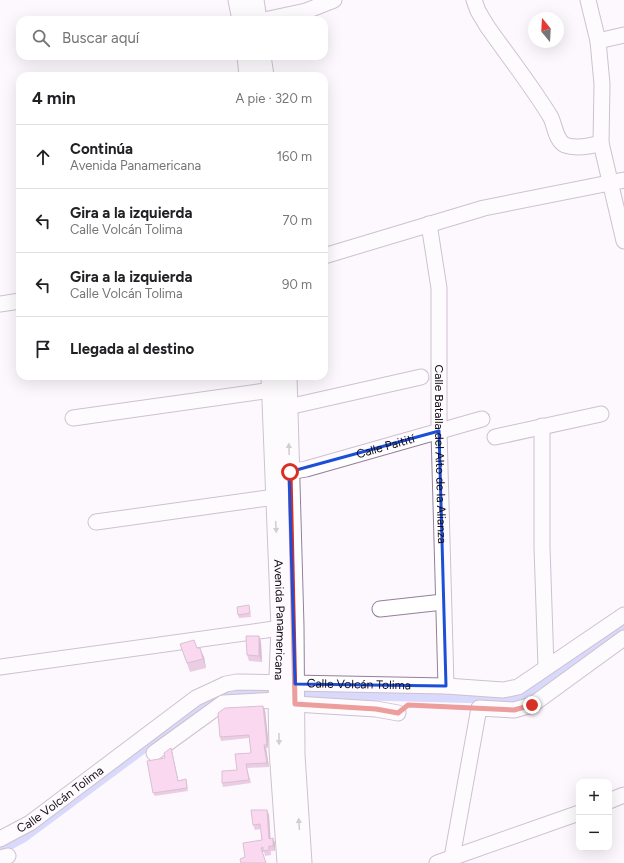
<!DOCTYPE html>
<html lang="es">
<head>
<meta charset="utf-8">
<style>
  body { margin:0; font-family:Figtree,sans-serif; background:#f6f6f6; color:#202124 }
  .controls { position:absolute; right:12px; bottom:12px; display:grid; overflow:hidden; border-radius:8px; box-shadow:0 4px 16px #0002 }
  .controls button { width:36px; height:36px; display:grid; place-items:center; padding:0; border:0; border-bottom:1px solid #e0e0e0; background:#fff; color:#202124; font:20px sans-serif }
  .compass { position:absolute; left:528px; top:12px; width:36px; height:36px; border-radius:50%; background:#fff; box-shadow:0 4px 16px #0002; rotate:342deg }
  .stop { position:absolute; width:12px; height:12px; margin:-9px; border:3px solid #d93025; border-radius:50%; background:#fff }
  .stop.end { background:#d93025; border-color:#fff; box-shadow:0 1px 4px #0008 }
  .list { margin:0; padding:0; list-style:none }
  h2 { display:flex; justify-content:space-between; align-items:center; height:52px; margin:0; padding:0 16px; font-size:17px }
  h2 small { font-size:13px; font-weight:400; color:#757577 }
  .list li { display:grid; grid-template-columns:26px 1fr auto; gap:12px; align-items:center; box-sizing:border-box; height:64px; padding:0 16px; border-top:1px solid #e0e0e0 }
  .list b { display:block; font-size:15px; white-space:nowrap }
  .list p { margin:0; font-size:13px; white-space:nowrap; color:#757577 }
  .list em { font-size:13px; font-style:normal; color:#757577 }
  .icon { flex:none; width:22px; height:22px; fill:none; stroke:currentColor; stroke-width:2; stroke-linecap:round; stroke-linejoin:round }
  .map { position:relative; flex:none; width:624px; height:863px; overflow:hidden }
  .search { position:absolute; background:#fff; box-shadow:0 4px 16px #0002; left:16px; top:16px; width:312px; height:44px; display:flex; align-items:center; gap:10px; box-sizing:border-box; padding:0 14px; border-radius:12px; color:#757577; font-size:15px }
  .panel { position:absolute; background:#fff; box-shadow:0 4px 16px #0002; left:16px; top:72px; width:312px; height:308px; border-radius:12px }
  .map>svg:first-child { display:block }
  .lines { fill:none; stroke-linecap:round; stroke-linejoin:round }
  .canal { stroke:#abb3f8; stroke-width:10 }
  .minor-casing { stroke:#947f9a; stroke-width:17 }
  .major-casing { stroke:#947f9a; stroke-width:21 }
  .path { stroke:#8c868e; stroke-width:1.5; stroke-dasharray:4 2; stroke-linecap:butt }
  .minor { stroke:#fff; stroke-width:15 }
  .major { stroke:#fff; stroke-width:19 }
  .wall { fill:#d399c2 }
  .shaded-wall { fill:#ac7d9e }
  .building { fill:#f5b2e1; stroke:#ac7d9e }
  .oneway { fill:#9f9ca0 }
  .route { stroke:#d93025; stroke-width:5 }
  .marked { fill:none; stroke:#1d4ed8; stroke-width:3; stroke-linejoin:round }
  .labels { text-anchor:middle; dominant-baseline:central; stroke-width:3; stroke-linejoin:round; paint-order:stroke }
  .street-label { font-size:12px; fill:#0f0812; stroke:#fff }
</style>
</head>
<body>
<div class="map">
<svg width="624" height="863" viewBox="0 0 624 863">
  <rect width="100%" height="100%" fill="#fdf8fe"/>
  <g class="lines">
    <path class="canal" d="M 309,694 L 512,699 L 533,689 L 624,628
      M 0,850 L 24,837 L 206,702 C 228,690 246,690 270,691"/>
    <defs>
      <g id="minor">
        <path d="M 474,0 L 478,11 L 487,26 C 508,56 531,85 550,116 C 555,124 555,140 565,145 C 576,149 591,146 601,143"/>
        <path d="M 588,0 L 598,41 L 602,84 L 601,143 L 624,241"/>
        <path d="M 264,20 L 306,11 L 334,0"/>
        <path d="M 598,41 L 624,35"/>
        <path id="s1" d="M 429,224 L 439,288 L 439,431 L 446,686"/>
        <path d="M 324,256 L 484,208 L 624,180"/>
        <path d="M 0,304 L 20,301"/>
        <path d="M 288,407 L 421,377"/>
        <path d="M 73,418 L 272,390"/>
        <path d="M 542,426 L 542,547 L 546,667"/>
        <path d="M 495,437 L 601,414"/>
        <path id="s2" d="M 289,472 L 306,469 L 482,419"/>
        <path d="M 96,522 L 275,497"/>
        <path d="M 380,609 L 443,602"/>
        <path d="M 0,667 L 281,628"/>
        <path d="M 154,753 L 223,703 L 278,700 L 295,704 L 376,709 L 398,713"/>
        <path d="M 609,801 L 624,795"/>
        <path id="s3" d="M 0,839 L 30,823 L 196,698 L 226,684 L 237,682 L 446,686 L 503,690 L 518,687 L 624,615"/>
        <path d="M 0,858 L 8,856"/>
        <path d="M 437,863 L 579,813"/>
        <path d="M 451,863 L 479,708 L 514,710 L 532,705 L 624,638"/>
      </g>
      <g id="major">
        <path d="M 238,0 L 242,20"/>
        <path d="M 254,0 L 257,20"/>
        <path d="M 247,56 L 249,76"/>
        <path d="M 261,56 L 264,76"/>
        <path id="s4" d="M 271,376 L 281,628 L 278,700 L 279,750 L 287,863"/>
        <path d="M 287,376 L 294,626 L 295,755 L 302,863"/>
      </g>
    </defs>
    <use href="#minor" class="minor-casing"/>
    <use href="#major" class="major-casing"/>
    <path class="path" d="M 407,706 L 467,707"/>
    <use href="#minor" class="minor"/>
    <use href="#major" class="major"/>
  </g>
  <path class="wall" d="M 249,605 L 251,617 L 239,618 L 238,615 Z
    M 259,636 L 261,642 L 262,662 L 249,661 L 247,655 Z
    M 180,644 L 197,648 L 204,657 L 206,668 L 190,672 Z
    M 265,710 L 268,738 L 268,748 L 266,748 L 269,767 L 247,768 L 251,783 L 223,787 L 222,783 L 237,770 L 251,753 L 249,738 L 221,741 L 220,737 Z
    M 172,751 L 178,781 L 186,779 L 187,783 L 188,791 L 155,796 L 153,793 L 165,758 Z
    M 267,810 L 269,815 L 270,838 L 273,838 L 275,843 L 275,851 L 271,851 L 271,855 L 265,856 L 264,852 L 245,857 L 262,840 L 261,829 L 255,830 L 253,825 Z"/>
  <path class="shaded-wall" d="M 259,636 L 261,642 L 262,662 L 259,656 Z
    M 200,648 L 204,657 L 206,668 L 203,659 Z
    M 263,706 L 265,710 L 268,738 L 268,748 L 267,745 Z
    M 264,745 L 266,748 L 269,767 L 267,763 Z
    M 171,748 L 172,751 L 179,784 L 178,781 Z
    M 267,810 L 269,815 L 271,844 L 269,839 Z
    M 273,838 L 275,843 L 275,851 L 273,846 Z"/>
  <path class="building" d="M 249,605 L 250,613 L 238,615 L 237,607 Z
    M 246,636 L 259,636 L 259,656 L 247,655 Z
    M 194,640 L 197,648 L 200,648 L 203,659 L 187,663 L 180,644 Z
    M 263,706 L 266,734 L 267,745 L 264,745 L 267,763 L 246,764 L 249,780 L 222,783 L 222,771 L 237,770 L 235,754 L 251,753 L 249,735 L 220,737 L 218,713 L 225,708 Z
    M 171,748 L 178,781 L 186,779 L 187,788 L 153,793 L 147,761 L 165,758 L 164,753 Z
    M 251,810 L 267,810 L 269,839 L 273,838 L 273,846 L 269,846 L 269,850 L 263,851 L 263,847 L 261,848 L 266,863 L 241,863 L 240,859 L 245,857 L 243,843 L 262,840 L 260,824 L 253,825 Z"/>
  <defs><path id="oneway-solid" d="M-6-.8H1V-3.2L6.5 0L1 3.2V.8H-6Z"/></defs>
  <g class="oneway">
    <use href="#oneway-solid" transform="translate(289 449) rotate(-92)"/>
    <use href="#oneway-solid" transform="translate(276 527) rotate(87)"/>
    <use href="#oneway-solid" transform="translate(279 739) rotate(89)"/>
    <use href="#oneway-solid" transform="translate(299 824) rotate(-94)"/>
  </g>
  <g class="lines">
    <path class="route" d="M 290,472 L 295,704 L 376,709 L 398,713 L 408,705 L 514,710 L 532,705"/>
  </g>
  <path d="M0 0H624V863H0ZM 439,431 L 446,686 L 295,684 L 289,472 Z" fill="#fdf8fe" fill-opacity=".55" fill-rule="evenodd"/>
  <path class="marked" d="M 439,431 L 446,686 L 295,684 L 289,472 Z"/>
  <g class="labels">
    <g class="street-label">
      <text stroke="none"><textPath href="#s2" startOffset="100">Calle Paitití</textPath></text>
      <text stroke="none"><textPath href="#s1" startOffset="231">Calle Batalla del Alto de la Alianza</textPath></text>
      <text stroke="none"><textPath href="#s4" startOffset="244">Avenida Panamericana</textPath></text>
      <text stroke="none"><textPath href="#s3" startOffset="408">Calle Volcán Tolima</textPath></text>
      <text stroke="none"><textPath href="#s3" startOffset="72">Calle Volcán Tolima</textPath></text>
    </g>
  </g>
</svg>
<div class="controls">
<button>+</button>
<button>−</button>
</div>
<svg class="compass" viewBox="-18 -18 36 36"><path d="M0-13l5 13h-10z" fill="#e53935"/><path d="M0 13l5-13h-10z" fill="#757577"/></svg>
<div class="stop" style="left:290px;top:472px"></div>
<div class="stop end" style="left:532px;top:705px"></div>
<div class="search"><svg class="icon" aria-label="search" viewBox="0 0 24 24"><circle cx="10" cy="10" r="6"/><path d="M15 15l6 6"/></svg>Buscar aquí</div>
<section class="panel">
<h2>4 min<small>A pie · 320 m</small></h2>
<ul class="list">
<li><svg class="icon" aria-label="ahead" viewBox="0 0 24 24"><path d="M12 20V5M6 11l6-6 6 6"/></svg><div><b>Continúa</b><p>Avenida Panamericana</p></div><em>160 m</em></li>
<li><svg class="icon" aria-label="left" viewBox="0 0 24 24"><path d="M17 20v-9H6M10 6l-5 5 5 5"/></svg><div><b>Gira a la izquierda</b><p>Calle Volcán Tolima</p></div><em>70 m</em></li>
<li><svg class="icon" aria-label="left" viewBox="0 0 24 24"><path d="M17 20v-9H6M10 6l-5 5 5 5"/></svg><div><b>Gira a la izquierda</b><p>Calle Volcán Tolima</p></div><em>90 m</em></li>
<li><svg class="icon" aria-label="arrive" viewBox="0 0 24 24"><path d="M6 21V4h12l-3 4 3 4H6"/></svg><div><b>Llegada al destino</b></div></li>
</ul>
</section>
</div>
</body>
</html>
